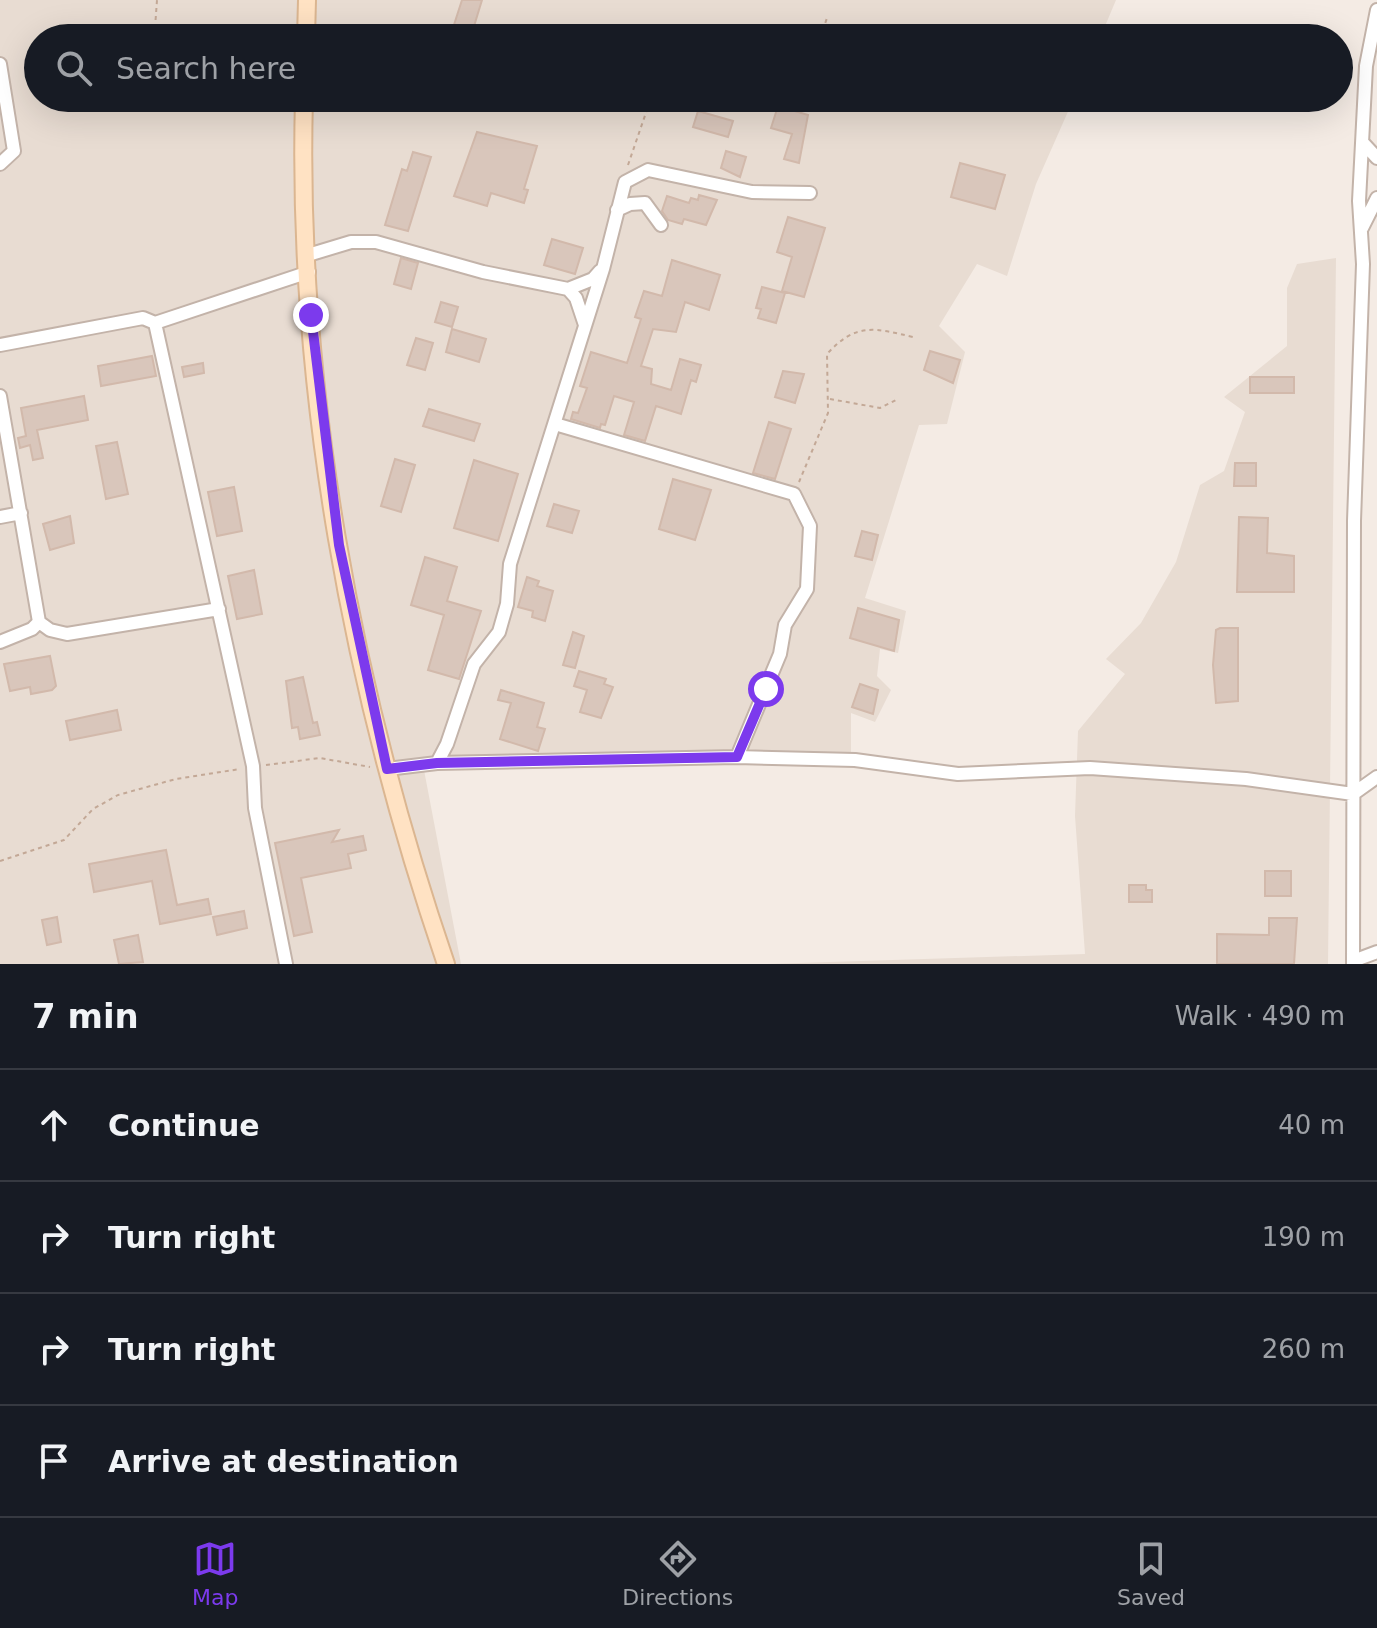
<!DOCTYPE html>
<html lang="en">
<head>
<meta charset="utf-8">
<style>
  body { margin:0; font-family:"DejaVu Sans",sans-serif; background:#20242c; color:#f1f3f6 }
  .stop { position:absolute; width:24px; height:24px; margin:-18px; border:6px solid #7c3aed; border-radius:50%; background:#fff }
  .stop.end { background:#7c3aed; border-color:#fff; box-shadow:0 2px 8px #0008 }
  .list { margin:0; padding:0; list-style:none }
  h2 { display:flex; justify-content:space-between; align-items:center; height:104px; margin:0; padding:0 32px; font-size:34px }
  h2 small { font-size:26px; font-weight:400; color:#9ea1a6 }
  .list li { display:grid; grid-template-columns:52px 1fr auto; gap:24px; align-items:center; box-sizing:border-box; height:112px; padding:0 32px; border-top:2px solid #363941 }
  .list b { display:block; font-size:30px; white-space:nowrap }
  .list em { font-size:26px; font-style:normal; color:#9ea1a6 }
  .icon { flex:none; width:44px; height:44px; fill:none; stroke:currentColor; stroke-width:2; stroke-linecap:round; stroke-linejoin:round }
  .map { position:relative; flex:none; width:1377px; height:964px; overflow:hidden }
  .search { position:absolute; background:#171b24; box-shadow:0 8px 32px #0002; left:24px; right:24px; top:24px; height:88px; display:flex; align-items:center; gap:20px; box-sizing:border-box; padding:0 28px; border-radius:44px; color:#9ea1a6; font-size:30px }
  .sheet { height:552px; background:#171b24 }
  nav { display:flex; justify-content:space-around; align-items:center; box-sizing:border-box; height:112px; border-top:2px solid #363941; background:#171b24; font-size:22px; color:#9ea1a6 }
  nav a { display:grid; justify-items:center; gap:4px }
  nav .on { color:#7c3aed }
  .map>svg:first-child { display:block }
  .residential { fill:#e8dcd2 }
  .building { fill:#d9c6bb; stroke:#d2b9ab; stroke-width:2 }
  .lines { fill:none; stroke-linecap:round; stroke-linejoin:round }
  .minor-casing { stroke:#c3b3a9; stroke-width:16 }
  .secondary-casing { stroke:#dbb691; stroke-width:20 }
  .path { stroke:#c3a896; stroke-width:2; stroke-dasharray:4 4; stroke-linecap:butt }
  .minor { stroke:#fff; stroke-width:12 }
  .secondary { stroke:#ffe2c3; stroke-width:16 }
  .route { stroke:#7c3aed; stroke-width:10 }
</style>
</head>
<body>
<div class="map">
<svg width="1377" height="964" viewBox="0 0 1377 964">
  <rect width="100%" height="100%" fill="#f4ebe4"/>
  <path class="residential" d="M 0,0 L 1116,0 L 1100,38 L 38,38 L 38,98 L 1074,98 L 1036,184 L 1007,276 L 977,264 L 939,326 L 965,352 L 947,424 L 919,425 L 865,598 L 906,611 L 898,653 L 880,649 L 877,676 L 891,690 L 875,722 L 851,713 L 851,754 L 424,770 L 461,964 L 0,964 Z
    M 1336,258 L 1328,964 L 767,964 L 1085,954 L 1075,816 L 1078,731 L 1125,674 L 1106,659 L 1141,623 L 1176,562 L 1200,485 L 1224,471 L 1245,412 L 1224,397 L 1287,346 L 1287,288 L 1297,264 Z"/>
  <path class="building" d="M 462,0 L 482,0 L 471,36 L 452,31 Z
    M 778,106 L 808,115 L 799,163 L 784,159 L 792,134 L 771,128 Z
    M 698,111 L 733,121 L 728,137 L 693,127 Z
    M 477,132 L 537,146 L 524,189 L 528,190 L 524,203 L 491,193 L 487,206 L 454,196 Z
    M 726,151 L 746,157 L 740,177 L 721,168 Z
    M 413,152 L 431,157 L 408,231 L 385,225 L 402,169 L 407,171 Z
    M 960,163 L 1005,175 L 995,209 L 951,197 Z
    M 699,195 L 717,200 L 706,225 L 684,219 L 682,224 L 668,220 L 662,211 L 667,196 L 689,203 L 691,198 L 698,200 Z
    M 788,217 L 825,228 L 804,297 L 782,291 L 792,257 L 777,252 Z
    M 552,239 L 583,248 L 575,274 L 544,265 Z
    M 401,258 L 418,263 L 411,289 L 394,284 Z
    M 672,260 L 720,275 L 709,310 L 685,302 L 676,332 L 653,329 L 641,366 L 652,369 L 651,384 L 671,390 L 680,359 L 701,365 L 696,382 L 691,380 L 681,414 L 656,406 L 645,441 L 624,435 L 634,402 L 614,396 L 605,425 L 601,424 L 600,428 L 571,419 L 573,412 L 578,413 L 587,388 L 580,386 L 591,352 L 627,363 L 641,319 L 635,317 L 644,291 L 662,296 Z
    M 762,287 L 785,293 L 776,323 L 758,318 L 761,309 L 756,308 Z
    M 441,302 L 458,307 L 452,327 L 435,322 Z
    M 452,329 L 486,339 L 479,362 L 446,352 Z
    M 416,338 L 433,343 L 425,370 L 407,365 Z
    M 930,351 L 960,360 L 953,383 L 924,370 Z
    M 152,356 L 156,376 L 101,386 L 98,366 Z
    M 203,363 L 204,373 L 184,377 L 182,367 Z
    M 783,371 L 804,374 L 795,403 L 775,397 Z
    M 1250,377 L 1294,377 L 1294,393 L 1250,393 Z
    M 84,396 L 88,420 L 37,430 L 43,458 L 33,460 L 30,445 L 20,448 L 18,438 L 26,436 L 21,408 Z
    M 429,409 L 480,424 L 474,441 L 423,426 Z
    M 769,422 L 791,429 L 775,479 L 753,473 Z
    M 117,442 L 128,494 L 106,499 L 96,446 Z
    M 395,459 L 415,465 L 401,512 L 381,506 Z
    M 474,460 L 518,474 L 498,541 L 454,528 Z
    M 1235,463 L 1256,463 L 1256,486 L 1234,486 Z
    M 673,479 L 711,490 L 695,540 L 659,529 Z
    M 234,487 L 242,531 L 217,536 L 208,492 Z
    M 554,504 L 579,511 L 572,533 L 547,526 Z
    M 70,516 L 74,543 L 50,550 L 43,524 Z
    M 1239,517 L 1268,518 L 1267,553 L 1294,556 L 1294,592 L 1237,592 Z
    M 862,531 L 878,535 L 872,560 L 855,556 Z
    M 425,557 L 457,567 L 447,601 L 481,611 L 459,679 L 428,670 L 444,615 L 411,605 Z
    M 254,570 L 262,614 L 237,619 L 228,576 Z
    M 527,577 L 539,581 L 537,586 L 553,591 L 545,621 L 532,617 L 533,611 L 518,607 Z
    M 858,608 L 899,620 L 894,651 L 850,638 Z
    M 1220,628 L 1238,628 L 1238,701 L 1216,703 L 1213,665 L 1216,630 Z
    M 573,632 L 584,636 L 575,668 L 563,665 Z
    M 50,656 L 56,686 L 52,690 L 31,694 L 30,687 L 10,691 L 4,664 Z
    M 579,671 L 606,679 L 604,684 L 613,687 L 601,718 L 580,712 L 587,690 L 574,686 Z
    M 303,677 L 313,723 L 317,722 L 320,735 L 300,739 L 298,727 L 292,728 L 286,681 Z
    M 860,684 L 878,690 L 873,714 L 852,707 Z
    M 501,690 L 544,703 L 537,727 L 545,729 L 538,751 L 500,739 L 511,703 L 498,700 Z
    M 117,710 L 121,730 L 70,740 L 66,721 Z
    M 339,830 L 332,842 L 363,836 L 366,850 L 348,854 L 351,868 L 301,878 L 312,932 L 294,936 L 275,843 Z
    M 166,850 L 177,905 L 208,899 L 211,914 L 160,924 L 152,881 L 94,892 L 89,864 Z
    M 1265,871 L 1291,871 L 1291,896 L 1265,896 Z
    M 1129,885 L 1146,885 L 1146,890 L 1152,890 L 1152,902 L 1129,902 Z
    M 244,911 L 247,928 L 217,935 L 213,917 Z
    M 57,917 L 61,942 L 47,945 L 42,920 Z
    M 1269,918 L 1297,918 L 1294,964 L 1217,964 L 1217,934 L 1269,935 Z
    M 138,935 L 143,962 L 119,964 L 114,940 Z"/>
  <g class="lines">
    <defs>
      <path id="minor" d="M 0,64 L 14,151 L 0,164
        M 1364,144 L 1377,158
        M 617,210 L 630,204 L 645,203 L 661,225
        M 1362,228 L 1377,198
        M 308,255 L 351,242 L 376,242 L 483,272 L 568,289 L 593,279 L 600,271
        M 568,289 L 576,298 L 585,325
        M 155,323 L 253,766 L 255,808 L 286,964
        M 0,345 L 143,318 L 155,323 L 309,272
        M 0,396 L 39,622 L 50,630 L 67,634 L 219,609
        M 555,424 L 794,494 L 810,526 L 807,589 L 785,625 L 780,654 L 737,757
        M 0,517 L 21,513
        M 0,642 L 32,629 L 39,622
        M 437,763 L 447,744 L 474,664 L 499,632 L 507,604 L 510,564 L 603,269 L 625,182 L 648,170 L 752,192 L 810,193
        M 387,769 L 437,763 L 737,757 L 855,760 L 958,774 L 1090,768 L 1246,779 L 1353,794 L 1377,777
        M 1353,961 L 1377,952
        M 1353,964 L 1354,521 L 1363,264 L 1359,201 L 1366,66 L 1377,10"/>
      <path id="secondary" d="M 306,38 L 307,0
        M 304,98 C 296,390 352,689 446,964"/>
    </defs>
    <use href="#minor" class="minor-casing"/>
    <use href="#secondary" class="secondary-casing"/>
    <path class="path" d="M 155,28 L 157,0
      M 668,38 L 677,35 L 688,38
      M 820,38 L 827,18
      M 628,165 L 651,98
      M 830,399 L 880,408 L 896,400
      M 799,482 L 828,413 L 827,354 C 856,322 875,328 913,337
      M 266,765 L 320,758 L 370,767
      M 0,861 L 64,840 L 93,809 L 118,795 L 176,779 L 240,769"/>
    <use href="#minor" class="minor"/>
    <use href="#secondary" class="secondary"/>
  </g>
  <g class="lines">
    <path class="route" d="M 311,315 L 339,545 L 387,769 L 437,763 L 737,757 L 766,689"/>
  </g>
</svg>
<div class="stop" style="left:766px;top:689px"></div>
<div class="stop end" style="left:311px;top:315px"></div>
<div class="search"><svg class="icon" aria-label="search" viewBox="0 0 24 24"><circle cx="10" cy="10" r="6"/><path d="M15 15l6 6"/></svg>Search here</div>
</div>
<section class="sheet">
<h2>7 min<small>Walk · 490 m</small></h2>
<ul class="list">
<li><svg class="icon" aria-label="ahead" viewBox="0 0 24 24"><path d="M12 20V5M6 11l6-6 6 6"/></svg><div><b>Continue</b></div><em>40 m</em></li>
<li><svg class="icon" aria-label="right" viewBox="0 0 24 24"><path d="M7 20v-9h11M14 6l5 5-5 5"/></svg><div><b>Turn right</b></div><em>190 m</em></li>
<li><svg class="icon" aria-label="right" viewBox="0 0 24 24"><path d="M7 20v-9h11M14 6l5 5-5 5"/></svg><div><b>Turn right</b></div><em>260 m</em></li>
<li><svg class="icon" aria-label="arrive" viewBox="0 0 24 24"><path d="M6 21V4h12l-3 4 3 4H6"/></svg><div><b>Arrive at destination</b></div></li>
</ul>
</section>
<nav>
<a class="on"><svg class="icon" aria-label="map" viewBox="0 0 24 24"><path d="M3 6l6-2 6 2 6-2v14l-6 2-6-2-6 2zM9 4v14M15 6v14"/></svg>Map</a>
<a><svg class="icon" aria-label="directions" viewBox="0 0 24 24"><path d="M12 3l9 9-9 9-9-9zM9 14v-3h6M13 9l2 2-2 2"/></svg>Directions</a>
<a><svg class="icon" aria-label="saved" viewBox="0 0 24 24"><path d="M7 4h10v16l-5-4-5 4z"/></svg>Saved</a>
</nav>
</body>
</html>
